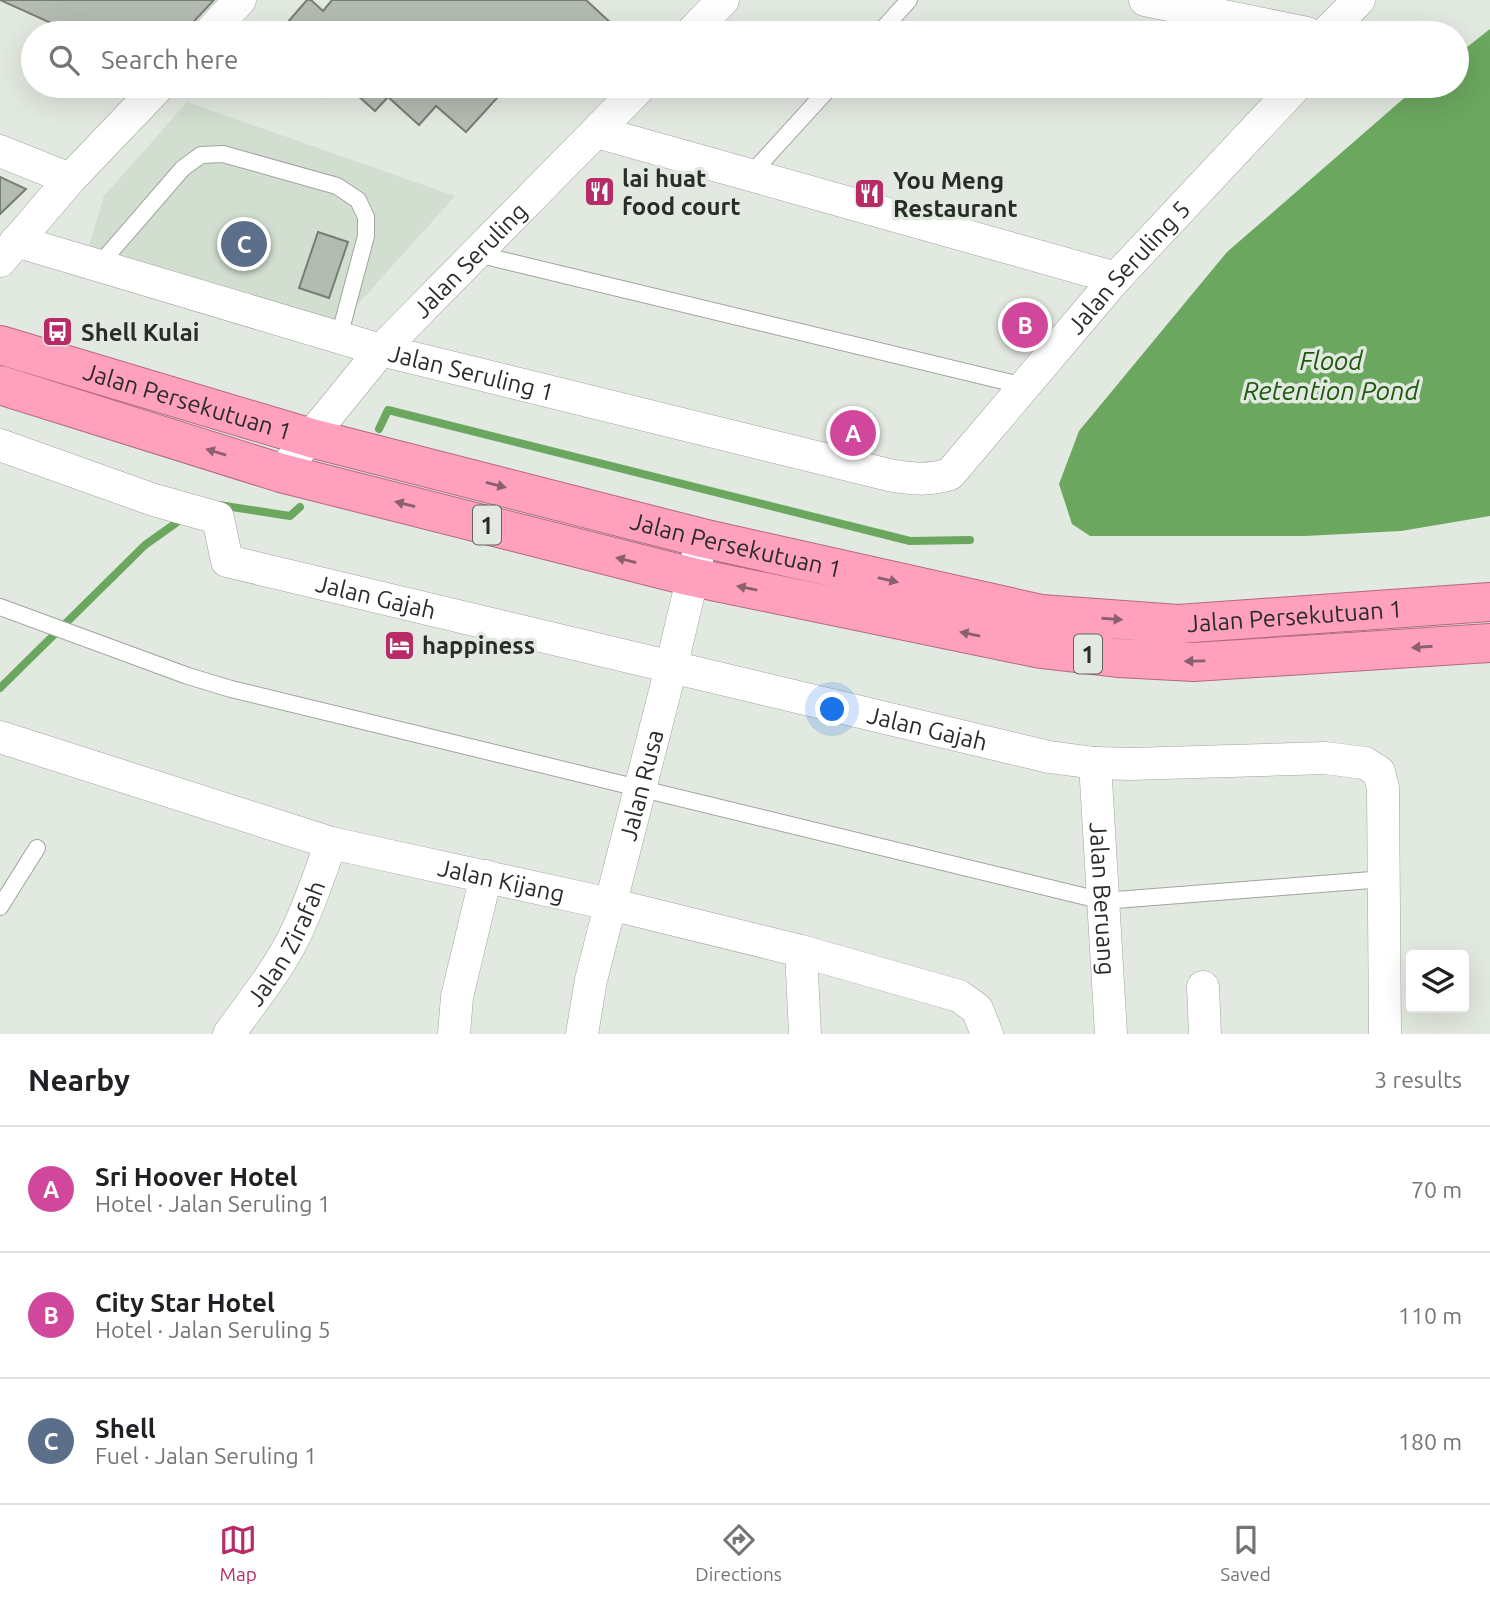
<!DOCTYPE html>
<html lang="en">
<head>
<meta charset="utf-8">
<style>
  body { margin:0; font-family:Ubuntu,sans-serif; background:#f2f2f2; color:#202124 }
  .controls { position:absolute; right:21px; bottom:21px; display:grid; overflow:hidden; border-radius:7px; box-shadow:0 7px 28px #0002 }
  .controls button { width:63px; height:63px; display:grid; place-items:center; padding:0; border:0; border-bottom:2px solid #e0e0e0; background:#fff; color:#202124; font:35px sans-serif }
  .you { position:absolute; left:833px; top:710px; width:24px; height:24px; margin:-18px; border:5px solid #fff; border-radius:50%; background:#1a73e8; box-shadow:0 0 0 10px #1a73e833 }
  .badge { display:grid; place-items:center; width:46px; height:46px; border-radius:50%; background:#b72c66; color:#fff; font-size:23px; font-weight:700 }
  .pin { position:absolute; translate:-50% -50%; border:4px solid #fff; box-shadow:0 2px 7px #0006 }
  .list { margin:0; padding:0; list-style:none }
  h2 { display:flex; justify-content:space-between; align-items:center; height:91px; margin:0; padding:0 28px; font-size:30px }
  h2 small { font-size:23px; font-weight:400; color:#757577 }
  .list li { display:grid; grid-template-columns:46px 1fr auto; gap:21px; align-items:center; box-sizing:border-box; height:126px; padding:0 28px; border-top:2px solid #e0e0e0 }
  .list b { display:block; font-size:26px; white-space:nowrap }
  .list p { margin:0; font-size:23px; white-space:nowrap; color:#757577 }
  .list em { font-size:23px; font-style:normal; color:#757577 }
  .icon { flex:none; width:38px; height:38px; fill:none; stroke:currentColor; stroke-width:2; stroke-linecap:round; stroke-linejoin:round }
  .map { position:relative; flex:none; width:1490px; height:1034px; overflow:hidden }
  .search { position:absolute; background:#fff; box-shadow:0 7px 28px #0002; left:21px; right:21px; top:21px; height:77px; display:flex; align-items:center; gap:18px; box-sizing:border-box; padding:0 24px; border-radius:38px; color:#757577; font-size:26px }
  .sheet { height:469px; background:#fff }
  nav { display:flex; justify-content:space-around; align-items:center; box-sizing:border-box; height:98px; border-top:2px solid #e0e0e0; background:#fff; font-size:19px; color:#757577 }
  nav a { display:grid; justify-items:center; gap:4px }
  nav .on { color:#b72c66 }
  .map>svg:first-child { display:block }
  .built { fill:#d2dfd0 }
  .water { fill:#6ba75f }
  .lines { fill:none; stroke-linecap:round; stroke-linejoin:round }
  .stream { stroke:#6ba75f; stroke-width:8 }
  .building { fill:#b4bbb2; stroke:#777e75; stroke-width:2 }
  .service-casing { stroke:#9ea59c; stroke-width:18 }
  .minor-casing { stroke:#9ea59c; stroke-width:33 }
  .trunk-casing { stroke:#b4687f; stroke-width:40 }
  .service { stroke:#fff; stroke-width:16 }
  .minor { stroke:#fff; stroke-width:32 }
  .trunk { stroke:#ffa0be; stroke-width:38 }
  .oneway { fill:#89606c }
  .labels { text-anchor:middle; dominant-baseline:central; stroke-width:7; stroke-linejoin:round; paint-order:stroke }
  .shield { fill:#e2e9e0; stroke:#606560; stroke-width:2 }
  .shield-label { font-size:23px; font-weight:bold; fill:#292c29 }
  .poi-label { font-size:24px; font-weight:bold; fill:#292c29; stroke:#e2e9e0; text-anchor:start }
  .street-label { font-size:24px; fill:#292c29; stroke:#e2e9e0 }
  .water-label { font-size:26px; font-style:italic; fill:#205a11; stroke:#e2e9e0 }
</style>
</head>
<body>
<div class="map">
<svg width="1490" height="1034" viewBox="0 0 1490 1034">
  <rect width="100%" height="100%" fill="#e2e9e0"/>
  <path class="built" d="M 187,102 L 455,196 L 335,330 L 88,248 L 104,196 Z"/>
  <path class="water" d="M 1490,29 L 1490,516 L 1401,531 L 1305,536 L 1090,536 L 1072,524 L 1059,484 L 1079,431 L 1227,252 L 1418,86 L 1457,86 L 1457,55 Z"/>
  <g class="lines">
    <path class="stream" d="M 379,429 L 388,410 L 910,541 L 970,540
      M 219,505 L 290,516 L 300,507
      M 0,688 L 145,545 L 176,523 L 184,515"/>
  </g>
  <path class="building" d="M 0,0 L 214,0 L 183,33 L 73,33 Z
    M 307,0 L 311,0 L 323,11 L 332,0 L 586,0 L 611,23 L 602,33 L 298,33 L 287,23 Z
    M 311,86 L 334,86 L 324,97 Z
    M 347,86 L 508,86 L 466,132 L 436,106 L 419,125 L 388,97 L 375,111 Z
    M 0,177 L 26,189 L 0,214 Z
    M 318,232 L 348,242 L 329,298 L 299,288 Z"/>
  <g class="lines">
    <defs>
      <path id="service" d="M 879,33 L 909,0
        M 750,175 L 831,86
        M 477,254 L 1024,386
        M 99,265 L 183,168 L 201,155 L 223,154 L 337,186 L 358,200 L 366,217 L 366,236 L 339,337
        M 0,607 L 188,676 L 231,689 L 1103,901 L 1384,879
        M 0,907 L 37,848"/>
      <g id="minor">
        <path d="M 1145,0 L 1307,33"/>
        <path d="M 209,33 L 240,0"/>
        <path d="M 691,33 L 723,0"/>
        <path d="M 1326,33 L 1359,0"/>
        <path d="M 597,132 L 1116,278"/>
        <path d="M 0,151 L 70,179"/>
        <path id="s1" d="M 16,241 L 381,350 L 889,475 C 911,479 928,481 950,474 L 1116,278 L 1296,86"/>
        <path d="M 0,261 L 70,179 L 159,86"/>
        <path id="s2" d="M 0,445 L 154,500 L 218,518 L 227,561 L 1049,757 L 1095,763 L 1131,764 L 1325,758 L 1365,763 L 1379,772 L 1383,788 L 1385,1034"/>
        <path id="s3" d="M 281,473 L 381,350 L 641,86"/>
        <path id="s4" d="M 0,737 L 331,843 L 610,904 L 801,951 L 959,996 L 977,1009 L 987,1034"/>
        <path id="s5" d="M 1095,763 L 1111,1034"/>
        <path d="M 801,951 L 805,1034"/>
        <path d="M 1203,987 L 1205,1034"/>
        <path id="s6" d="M 229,1034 C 251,1003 276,973 293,939 C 309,908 319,875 331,843"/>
        <path d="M 454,1034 L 457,997 L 486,876"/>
        <path id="s7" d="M 582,1034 L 591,980 L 671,668 L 702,538"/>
      </g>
      <g id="trunk">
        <path id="s8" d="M 0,345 L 311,438 L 702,538 L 1041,614 L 1178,624 L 1490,602"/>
        <path d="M 0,385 L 281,473 L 692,577 L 1041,649 L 1118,658 L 1194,662 L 1490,643"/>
      </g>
    </defs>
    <use href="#service" class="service-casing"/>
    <use href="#minor" class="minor-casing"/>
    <use href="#trunk" class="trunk-casing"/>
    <use href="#service" class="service"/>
    <use href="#minor" class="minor"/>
    <use href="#trunk" class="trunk"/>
  </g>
  <defs><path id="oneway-solid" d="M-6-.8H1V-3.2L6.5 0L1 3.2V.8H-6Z" transform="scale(1.75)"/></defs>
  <g class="oneway">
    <use href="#oneway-solid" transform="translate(216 452) rotate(-163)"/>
    <use href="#oneway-solid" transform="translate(496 485) rotate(14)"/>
    <use href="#oneway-solid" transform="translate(405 504) rotate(-166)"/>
    <use href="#oneway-solid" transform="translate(626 560) rotate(-166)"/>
    <use href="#oneway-solid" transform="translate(888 580) rotate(13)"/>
    <use href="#oneway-solid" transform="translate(747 588) rotate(-168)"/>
    <use href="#oneway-solid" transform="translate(1112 619) rotate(4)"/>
    <use href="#oneway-solid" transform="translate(970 634) rotate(-168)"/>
    <use href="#oneway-solid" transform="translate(1422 647) rotate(176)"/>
    <use href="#oneway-solid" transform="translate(1195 661) rotate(179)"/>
  </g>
  <defs>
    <symbol id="restaurant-square" viewBox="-11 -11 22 22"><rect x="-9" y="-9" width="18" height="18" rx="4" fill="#b72c66" stroke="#e2e9e0"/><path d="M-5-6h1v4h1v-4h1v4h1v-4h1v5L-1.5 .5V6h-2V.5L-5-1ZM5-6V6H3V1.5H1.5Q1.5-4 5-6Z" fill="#fff"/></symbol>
    <symbol id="bus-square" viewBox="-11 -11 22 22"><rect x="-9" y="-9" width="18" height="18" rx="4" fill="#b72c66" stroke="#e2e9e0"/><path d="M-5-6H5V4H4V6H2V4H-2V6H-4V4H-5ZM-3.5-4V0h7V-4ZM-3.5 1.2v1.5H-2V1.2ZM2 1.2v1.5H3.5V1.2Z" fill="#fff"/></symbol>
    <symbol id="hotel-square" viewBox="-11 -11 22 22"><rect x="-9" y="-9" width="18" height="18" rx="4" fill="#b72c66" stroke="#e2e9e0"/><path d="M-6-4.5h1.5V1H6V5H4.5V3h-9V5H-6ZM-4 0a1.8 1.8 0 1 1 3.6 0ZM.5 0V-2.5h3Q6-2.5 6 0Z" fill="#fff"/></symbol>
  </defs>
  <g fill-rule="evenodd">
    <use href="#restaurant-square" x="582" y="174" width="35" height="35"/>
    <use href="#restaurant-square" x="852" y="176" width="35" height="35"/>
    <use href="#bus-square" x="40" y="314" width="35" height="35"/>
    <use href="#hotel-square" x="382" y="628" width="35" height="35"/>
  </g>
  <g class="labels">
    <g class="shield">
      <rect x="473" y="505.5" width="28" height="39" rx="5"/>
      <rect x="1074" y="634.5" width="28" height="39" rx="5"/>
    </g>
    <g class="shield-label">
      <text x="487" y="525">1</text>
      <text x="1088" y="654">1</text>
    </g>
    <g class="poi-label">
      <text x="622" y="178">lai huat<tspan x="622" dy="28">food court</tspan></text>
      <text x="893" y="180">You Meng<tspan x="893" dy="28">Restaurant</tspan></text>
      <text x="81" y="332">Shell Kulai</text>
      <text x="422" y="645">happiness</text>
    </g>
    <g class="street-label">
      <text stroke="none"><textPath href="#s3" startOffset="285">Jalan Seruling</textPath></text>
      <text stroke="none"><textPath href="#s1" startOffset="1239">Jalan Seruling 5</textPath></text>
      <text stroke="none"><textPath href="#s1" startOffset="474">Jalan Seruling 1</textPath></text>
      <text stroke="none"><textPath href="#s8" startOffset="196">Jalan Persekutuan 1</textPath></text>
      <text stroke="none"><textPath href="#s8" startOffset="763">Jalan Persekutuan 1</textPath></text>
      <text stroke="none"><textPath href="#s2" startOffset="427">Jalan Gajah</textPath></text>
      <text stroke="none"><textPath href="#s8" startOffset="1330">Jalan Persekutuan 1</textPath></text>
      <text stroke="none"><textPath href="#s2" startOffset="994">Jalan Gajah</textPath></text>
      <text stroke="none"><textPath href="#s7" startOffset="256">Jalan Rusa</textPath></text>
      <text stroke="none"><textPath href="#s4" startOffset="522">Jalan Kijang</textPath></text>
      <text stroke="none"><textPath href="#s5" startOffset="136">Jalan Beruang</textPath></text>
      <text stroke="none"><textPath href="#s6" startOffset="108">Jalan Zirafah</textPath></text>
    </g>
    <g class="water-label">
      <text x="1331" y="360">Flood<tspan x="1331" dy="30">Retention Pond</tspan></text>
    </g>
  </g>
</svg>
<div class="controls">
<button><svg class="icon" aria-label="layers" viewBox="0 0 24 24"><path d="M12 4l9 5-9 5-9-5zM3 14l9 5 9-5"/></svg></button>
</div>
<div class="you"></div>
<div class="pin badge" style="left:853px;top:433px;background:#d1479c">A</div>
<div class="pin badge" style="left:1025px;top:325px;background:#d1479c">B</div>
<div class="pin badge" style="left:244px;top:244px;background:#5c6f8a">C</div>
<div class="search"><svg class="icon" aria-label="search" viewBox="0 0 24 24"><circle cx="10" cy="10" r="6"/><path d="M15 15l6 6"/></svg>Search here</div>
</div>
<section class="sheet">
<h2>Nearby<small>3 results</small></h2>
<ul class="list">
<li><span class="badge" style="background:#d1479c">A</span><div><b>Sri Hoover Hotel</b><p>Hotel · Jalan Seruling 1</p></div><em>70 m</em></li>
<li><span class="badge" style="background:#d1479c">B</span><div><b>City Star Hotel</b><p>Hotel · Jalan Seruling 5</p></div><em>110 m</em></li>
<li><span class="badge" style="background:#5c6f8a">C</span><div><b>Shell</b><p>Fuel · Jalan Seruling 1</p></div><em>180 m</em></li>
</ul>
</section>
<nav>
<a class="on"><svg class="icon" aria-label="map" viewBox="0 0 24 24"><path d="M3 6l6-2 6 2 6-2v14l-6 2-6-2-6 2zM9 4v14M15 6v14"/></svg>Map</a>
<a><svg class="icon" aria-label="directions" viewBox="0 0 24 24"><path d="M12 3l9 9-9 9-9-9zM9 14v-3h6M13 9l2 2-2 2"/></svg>Directions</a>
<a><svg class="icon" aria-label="saved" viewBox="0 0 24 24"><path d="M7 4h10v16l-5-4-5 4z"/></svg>Saved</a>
</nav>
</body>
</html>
